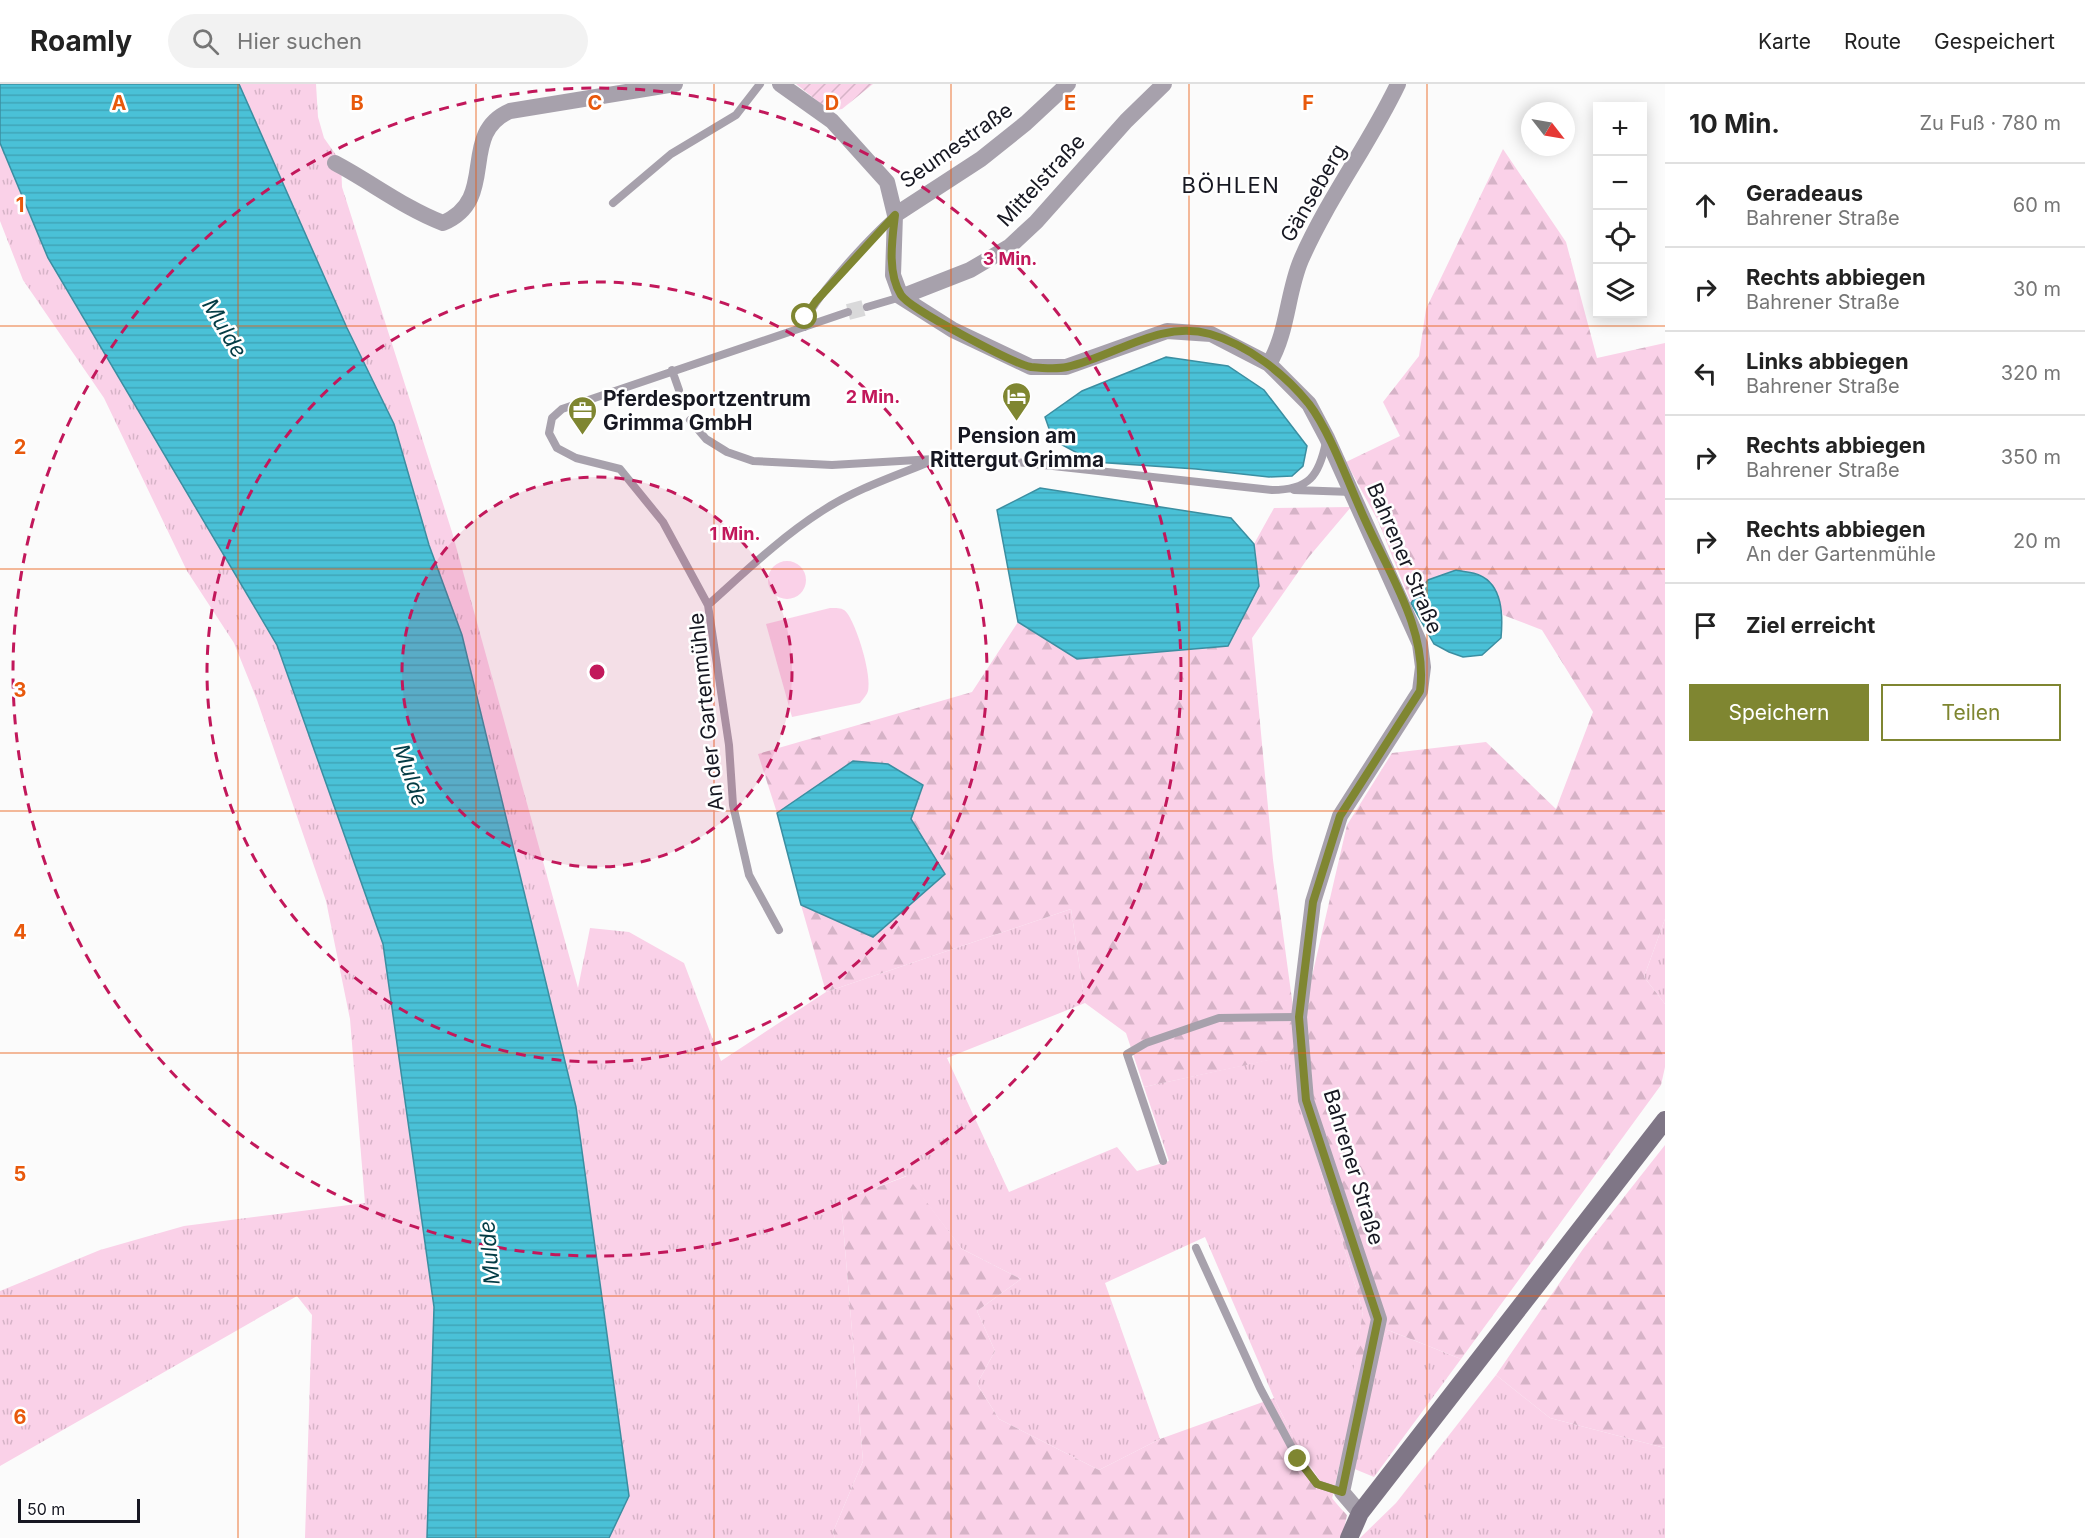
<!DOCTYPE html>
<html lang="de">
<head>
<meta charset="utf-8">
<style>
  body { margin:0; font-family:Inter,sans-serif; background:#f2f2f2; color:#222 }
  .controls { position:absolute; right:18px; top:18px; display:grid; overflow:hidden; border-radius:0px; box-shadow:0 3px 15px #0003 }
  .controls button { width:54px; height:54px; display:grid; place-items:center; padding:0; border:0; border-bottom:2px solid #e0e0e0; background:#fff; color:#222; font:30px sans-serif }
  .compass { position:absolute; left:1521px; top:18px; width:54px; height:54px; border-radius:50%; background:#fff; box-shadow:0 3px 15px #0003; rotate:121deg }
  .scale { position:absolute; left:18px; bottom:15px; width:122px; box-sizing:border-box; padding-left:6px; border:3px solid #171822; border-top:0; font-size:16px; line-height:21px; white-space:nowrap; color:#171822; -webkit-text-stroke:4px #fff; paint-order:stroke }
  .stop { position:absolute; width:18px; height:18px; margin:-14px; border:4px solid #7f8631; border-radius:50%; background:#fff }
  .stop.end { background:#7f8631; border-color:#fff; box-shadow:0 2px 6px #0008 }
  .list { margin:0; padding:0; list-style:none }
  h2 { display:flex; justify-content:space-between; align-items:center; height:78px; margin:0; padding:0 24px; font-size:26px }
  h2 small { font-size:20px; font-weight:400; color:#767676 }
  .list li { display:grid; grid-template-columns:39px 1fr auto; gap:18px; align-items:center; box-sizing:border-box; height:84px; padding:0 24px; border-top:2px solid #e0e0e0 }
  .list b { display:block; font-size:22px; white-space:nowrap }
  .list p { margin:0; font-size:20px; white-space:nowrap; color:#767676 }
  .list em { font-size:20px; font-style:normal; color:#767676 }
  .actions { display:flex; gap:12px; padding:18px 24px }
  .actions a { flex:1; padding:14px 0; border:2px solid #7f8631; border-radius:0px; text-align:center; font-size:21px; color:#7f8631 }
  .actions .main { background:#7f8631; color:#fff }
  .icon { flex:none; width:33px; height:33px; fill:none; stroke:currentColor; stroke-width:2; stroke-linecap:round; stroke-linejoin:round }
  .map { position:relative; flex:none; width:1665px; height:1454px; overflow:hidden }
  header { display:flex; align-items:center; gap:36px; box-sizing:border-box; height:84px; padding:0 30px; background:#fff; border-bottom:2px solid #e0e0e0 }
  header strong { font-size:28px }
  nav { display:flex; gap:33px; margin-inline-start:auto; font-size:21px }
  .search { width:420px; height:54px; background:#f2f2f2; display:flex; align-items:center; gap:15px; box-sizing:border-box; padding:0 21px; border-radius:33px; color:#767676; font-size:22px }
  main { display:flex }
  aside { flex:1; background:#fff }
  .map>svg:first-child { display:block }
  .grass { fill:url(#grass-tufts) }
  .forest { fill:url(#forest-firs) }
  .park { fill:#fad1e8 }
  .garden { fill:url(#garden-furrows) }
  .water { fill:url(#water-rules); stroke:#3b8ea1; stroke-width:1.5 }
  .lines { fill:none; stroke-linecap:round; stroke-linejoin:round }
  .street-tunnel { stroke:#d9d9da; stroke-width:16; stroke-dasharray:16 8; stroke-linecap:butt }
  .lane { stroke:#a7a1ac; stroke-width:8 }
  .street { stroke:#a7a1ac; stroke-width:16 }
  .secondary { stroke:#7f7686; stroke-width:18 }
  .route { stroke:#7f8631; stroke-width:8 }
  .grid { fill:none; stroke:#e8590c; stroke-width:1.5; stroke-opacity:0.55 }
  .ring { fill:none; stroke:#c2185b; stroke-width:3; stroke-dasharray:10 8 }
  .labels { text-anchor:middle; dominant-baseline:central; stroke-width:5; stroke-linejoin:round; paint-order:stroke }
  .street-label { font-size:21px; fill:#171822; stroke:#fff }
  .poi-label { font-size:21px; font-weight:bold; fill:#171822; stroke:#fff; text-anchor:start }
  .neighbourhood-label { font-size:22px; letter-spacing:1.5px; fill:#171822; stroke:#fff }
  .water-label { font-size:22px; font-style:italic; fill:#033c45; stroke:#fff }
  .grid-label { font-size:20px; text-anchor:middle; font-weight:bold; fill:#e8590c; stroke:#fff; stroke-width:5; stroke-linejoin:round; paint-order:stroke }
  .centre { fill:#c2185b; stroke:#fff; stroke-width:3 }
  .ring-label { font-size:18px; text-anchor:middle; font-weight:bold; fill:#c2185b; stroke:#fff; stroke-width:5; stroke-linejoin:round; paint-order:stroke }
</style>
</head>
<body>
<header>
<strong>Roamly</strong>
<div class="search"><svg class="icon" aria-label="search" viewBox="0 0 24 24"><circle cx="10" cy="10" r="6"/><path d="M15 15l6 6"/></svg>Hier suchen</div>
<nav><a>Karte</a><a>Route</a><a>Gespeichert</a></nav>
</header>
<main>
<div class="map">
<svg width="1665" height="1454" viewBox="0 0 1665 1454">
  <defs>
    <pattern id="grass-tufts" width="24" height="20" patternUnits="userSpaceOnUse" patternTransform="scale(1.5)"><rect width="24" height="20" fill="#fad1e8"/><path d="M3 7l-1-3M5 7V3M7 7l1-3M15 17l-1-3M17 17v-4M19 17l1-3" fill="none" stroke="#d6b3c7"/></pattern>
    <pattern id="forest-firs" width="22" height="20" patternUnits="userSpaceOnUse" patternTransform="scale(1.5)"><rect width="22" height="20" fill="#fad1e8"/><path d="M5 1l3.5 6h-7zM16 11l3.5 6h-7z" fill="#d6b3c7"/></pattern>
    <pattern id="garden-furrows" width="10" height="10" patternUnits="userSpaceOnUse" patternTransform="scale(1.5)"><rect width="10" height="10" fill="#fad1e8"/><path d="M-1 1l2-2M0 10L10 0M9 11l2-2" fill="none" stroke="#d6b3c7"/></pattern>
    <pattern id="water-rules" width="6" height="5" patternUnits="userSpaceOnUse" patternTransform="scale(1.5)"><rect width="6" height="5" fill="#4ac1d7"/><path d="M0 2.5h6" fill="none" stroke="#40a5b8"/></pattern>
  </defs>
  <rect width="100%" height="100%" fill="#fbfbfb"/>
  <path class="grass" d="M 239,0 L 316,0 L 318,33 L 324,54 L 341,78 L 342,103 L 452,448 L 578,904 L 590,844 L 629,848 L 684,879 L 721,977 L 826,908 L 1071,825 L 1085,919 L 947,974 L 1009,1108 L 1117,1063 L 1137,1087 L 1169,1077 L 1144,1003 L 1299,969 L 1299,1014 L 1363,1227 L 1351,1305 L 1388,1246 L 1461,1275 L 1374,1393 L 1340,1379 L 1332,1415 L 1299,1365 L 1274,1314 L 1205,1153 L 1105,1199 L 1160,1355 L 1099,1386 L 999,1335 L 977,1300 L 995,1267 L 977,1227 L 1021,1195 L 962,1165 L 906,1092 L 841,1117 L 863,1377 L 833,1448 L 835,1454 L 609,1454 L 629,1411 L 576,1023 L 462,551 L 347,244 Z
    M 0,59 L 48,174 L 277,561 L 383,860 L 434,1223 L 427,1454 L 305,1454 L 312,1231 L 297,1212 L 0,1382 L 0,1207 L 100,1166 L 184,1142 L 365,1119 L 350,935 L 326,817 L 257,616 L 234,559 L 187,487 L 104,314 L 23,196 L 0,137 Z
    M 1665,835 L 1665,920 L 1644,893 Z
    M 1496,1291 L 1550,1334 L 1665,1364 L 1665,1454 L 1360,1454 L 1396,1419 Z"/>
  <path class="forest" d="M 1503,65 L 1566,158 L 1597,274 L 1665,259 L 1665,835 L 1644,893 L 1665,920 L 1665,983 L 1661,1001 L 1461,1275 L 1388,1246 L 1350,1307 L 1363,1227 L 1299,1014 L 1298,970 L 1144,1003 L 1126,949 L 1085,919 L 1071,825 L 826,908 L 801,821 L 873,853 L 944,791 L 911,735 L 923,701 L 803,711 L 777,729 L 758,670 L 972,608 L 1018,538 L 1077,575 L 1259,502 L 1254,460 L 1274,424 L 1351,423 L 1308,474 L 1252,554 L 1273,776 L 1299,967 L 1309,905 L 1347,741 L 1392,669 L 1486,658 L 1556,725 L 1593,628 L 1542,546 L 1503,531 L 1498,510 L 1456,487 L 1428,496 L 1411,519 L 1378,437 L 1346,378 L 1400,352 L 1383,318 L 1419,272 L 1426,225 Z
    M 1665,1061 L 1665,1364 L 1550,1334 L 1496,1291 L 1583,1165 Z
    M 907,1092 L 962,1165 L 1021,1195 L 977,1227 L 995,1267 L 977,1300 L 999,1335 L 1099,1386 L 1160,1355 L 1274,1314 C 1294,1355 1315,1398 1347,1431 L 1342,1454 L 835,1454 L 833,1448 L 863,1377 L 841,1117 Z"/>
  <path class="park" d="M768 496a19 19 0 1 1 38 0a19 19 0 1 1-38 0Z
    M 830,524 C 836,524 843,523 847,529 C 857,542 872,591 868,607 C 867,611 862,616 860,619 L 792,633 L 766,540 Z"/>
  <path class="garden" d="M 796,0 L 873,0 L 842,25 L 830,27 Z"/>
  <path class="water" d="M 0,0 L 239,0 L 347,244 L 394,340 L 429,461 L 462,551 L 576,1023 L 629,1412 L 609,1454 L 427,1454 L 434,1223 L 383,860 L 277,561 L 48,174 L 0,59 Z
    M 1166,273 L 1228,282 L 1264,306 L 1307,362 L 1303,382 L 1292,392 L 1269,393 L 1196,385 L 1094,378 L 1053,356 L 1045,333 L 1082,307 Z
    M 1040,404 L 1231,434 L 1254,460 L 1259,502 L 1228,562 L 1077,575 L 1018,538 L 997,426 Z
    M 1456,486 C 1463,488 1473,488 1479,491 C 1503,501 1503,532 1501,554 L 1482,571 L 1463,573 L 1449,568 L 1434,560 L 1411,519 L 1428,496 Z
    M 853,677 L 888,680 L 923,701 L 911,735 L 945,790 L 873,853 L 801,821 L 777,729 Z"/>
  <g class="lines">
    <path class="street-tunnel" d="M 848,228 L 867,223"/>
    <path class="lane" d="M 613,119 L 671,70 L 736,31 L 760,0
      M 867,223 L 901,213
      M 804,243 C 808,218 872,152 893,133
      M 672,286 L 679,306
      M 690,336 L 706,355 L 727,368 L 753,377 L 832,381 L 951,374 L 1007,377 L 1272,406 C 1309,406 1319,392 1326,358
      M 1294,406 L 1352,408
      M 708,521 C 745,488 780,454 822,427 C 854,406 892,393 927,379
      M 779,846 L 749,791 L 733,721 L 729,661 L 708,521 L 663,438 L 620,385 L 576,374 L 557,364 L 549,349 L 552,334 L 562,325 L 848,228
      M 1163,1077 L 1127,970 L 1146,959 L 1219,934 L 1299,933
      M 1196,1164 L 1260,1304 L 1298,1375 L 1317,1400 L 1342,1408"/>
    <path class="street" d="M 780,0 L 832,37 L 887,98 L 895,131 L 893,191 L 901,213 L 953,246 L 1031,283 L 1066,283 L 1167,247 L 1211,250 L 1269,280 L 1309,320 L 1327,354 L 1420,560 L 1423,583 L 1420,607 L 1340,732 L 1313,818 L 1299,933 L 1306,1016 L 1379,1235 L 1342,1408 L 1360,1429
      M 335,79 C 371,98 404,124 443,139 C 500,115 457,50 510,27 L 675,0
      M 895,131 L 981,75 L 1026,39 L 1068,0
      M 901,213 L 970,186 L 1009,163 L 1036,138 L 1126,37 L 1164,0
      M 1269,280 C 1288,248 1287,209 1301,176 C 1328,114 1369,61 1398,0"/>
    <path class="secondary" d="M 1349,1454 L 1360,1429 L 1665,1036"/>
  </g>
  <g class="lines">
    <path class="route" d="M 805,233 L 816,217 L 895,131 C 892,156 887,189 901,211 C 910,225 1012,279 1031,283 C 1041,284 1058,285 1067,283 C 1116,272 1159,236 1210,250 C 1248,261 1285,290 1309,320 C 1331,349 1350,404 1366,438 C 1390,491 1428,548 1420,607 L 1340,732 L 1313,818 L 1299,933 L 1306,1016 L 1378,1235 L 1342,1408 L 1317,1400 L 1298,1375"/>
  </g>
  <path class="grid" d="M 238,0 L 238,1454M 476,0 L 476,1454M 714,0 L 714,1454M 951,0 L 951,1454M 1189,0 L 1189,1454M 1427,0 L 1427,1454M 0,242 L 1665,242M 0,485 L 1665,485M 0,727 L 1665,727M 0,969 L 1665,969M 0,1212 L 1665,1212"/>
  <circle cx="597" cy="588" r="195" fill="#c2185b" fill-opacity=".12"/>
  <g class="ring">
    <circle cx="597" cy="588" r="195"/>
    <circle cx="597" cy="588" r="390"/>
    <circle cx="597" cy="588" r="584"/>
  </g>
  <defs>
    <symbol id="hotel-pin" viewBox="-11 -11 22 30"><path d="M0 17L-7.5 6A9.5 9.5 0 1 1 7.5 6Z" fill="#7f8631" stroke="#fff"/><path d="M-6-4.5h1.5V1H6V5H4.5V3h-9V5H-6ZM-4 0a1.8 1.8 0 1 1 3.6 0ZM.5 0V-2.5h3Q6-2.5 6 0Z" fill="#fff"/></symbol>
    <symbol id="office-pin" viewBox="-11 -11 22 30"><path d="M0 17L-7.5 6A9.5 9.5 0 1 1 7.5 6Z" fill="#7f8631" stroke="#fff"/><path d="M-6-3h4V-5.5h4V-3h4V5H-6ZM-1-4.5V-3h2v-1.5ZM-6 0V1H6V0Z" fill="#fff"/></symbol>
  </defs>
  <g fill-rule="evenodd">
    <use href="#hotel-pin" x="1000" y="296" width="33" height="45"/>
    <use href="#office-pin" x="566" y="310" width="33" height="45"/>
  </g>
  <g class="labels">
    <g class="street-label">
      <text transform="translate(956 61) rotate(-35)">Seumestraße</text>
      <text transform="translate(1041 96) rotate(-47)">Mittelstraße</text>
      <text transform="translate(1313 109) rotate(-60)">Gänseberg</text>
      <text transform="translate(1405 474) rotate(67)">Bahrener Straße</text>
      <text transform="translate(706 628) rotate(-96)">An der Gartenmühle</text>
      <text transform="translate(1354 1083) rotate(73)">Bahrener Straße</text>
    </g>
    <g class="poi-label">
      <text x="603" y="314">Pferdesportzentrum<tspan x="603" dy="24">Grimma GmbH</tspan></text>
      <text x="1017" y="351" text-anchor="middle">Pension am<tspan x="1017" dy="24">Rittergut Grimma</tspan></text>
    </g>
    <g class="neighbourhood-label">
      <text x="1231" y="101">BÖHLEN</text>
    </g>
    <g class="water-label">
      <text transform="translate(225 244) rotate(59)">Mulde</text>
      <text transform="translate(411 691) rotate(71)">Mulde</text>
      <text transform="translate(489 1169) rotate(-95)">Mulde</text>
    </g>
  </g>
  <g class="grid-label">
    <text x="119" y="26">A</text>
    <text x="357" y="26">B</text>
    <text x="595" y="26">C</text>
    <text x="832" y="26">D</text>
    <text x="1070" y="26">E</text>
    <text x="1308" y="26">F</text>
    <text x="20" y="128">1</text>
    <text x="20" y="370">2</text>
    <text x="20" y="613">3</text>
    <text x="20" y="855">4</text>
    <text x="20" y="1097">5</text>
    <text x="20" y="1340">6</text>
  </g>
  <circle cx="597" cy="588" r="9" class="centre"/>
  <g class="ring-label">
    <text x="1010" y="181">3 Min.</text>
    <text x="873" y="319">2 Min.</text>
    <text x="735" y="456">1 Min.</text>
  </g>
</svg>
<div class="controls">
<button>+</button>
<button>−</button>
<button><svg class="icon" aria-label="locate" viewBox="0 0 24 24"><circle cx="12" cy="12" r="6"/><path d="M12 2v4M12 18v4M2 12h4M18 12h4"/></svg></button>
<button><svg class="icon" aria-label="layers" viewBox="0 0 24 24"><path d="M12 4l9 5-9 5-9-5zM3 14l9 5 9-5"/></svg></button>
</div>
<svg class="compass" viewBox="-18 -18 36 36"><path d="M0-13l5 13h-10z" fill="#e53935"/><path d="M0 13l5-13h-10z" fill="#767676"/></svg>
<div class="scale">50 m</div>
<div class="stop" style="left:805px;top:233px"></div>
<div class="stop end" style="left:1298px;top:1375px"></div>
</div>
<aside>
<h2>10 Min.<small>Zu Fuß · 780 m</small></h2>
<ul class="list">
<li><svg class="icon" aria-label="ahead" viewBox="0 0 24 24"><path d="M12 20V5M6 11l6-6 6 6"/></svg><div><b>Geradeaus</b><p>Bahrener Straße</p></div><em>60 m</em></li>
<li><svg class="icon" aria-label="right" viewBox="0 0 24 24"><path d="M7 20v-9h11M14 6l5 5-5 5"/></svg><div><b>Rechts abbiegen</b><p>Bahrener Straße</p></div><em>30 m</em></li>
<li><svg class="icon" aria-label="left" viewBox="0 0 24 24"><path d="M17 20v-9H6M10 6l-5 5 5 5"/></svg><div><b>Links abbiegen</b><p>Bahrener Straße</p></div><em>320 m</em></li>
<li><svg class="icon" aria-label="right" viewBox="0 0 24 24"><path d="M7 20v-9h11M14 6l5 5-5 5"/></svg><div><b>Rechts abbiegen</b><p>Bahrener Straße</p></div><em>350 m</em></li>
<li><svg class="icon" aria-label="right" viewBox="0 0 24 24"><path d="M7 20v-9h11M14 6l5 5-5 5"/></svg><div><b>Rechts abbiegen</b><p>An der Gartenmühle</p></div><em>20 m</em></li>
<li><svg class="icon" aria-label="arrive" viewBox="0 0 24 24"><path d="M6 21V4h12l-3 4 3 4H6"/></svg><div><b>Ziel erreicht</b></div></li>
</ul>
<div class="actions"><a class="main">Speichern</a><a>Teilen</a></div>
</aside>
</main>
</body>
</html>
